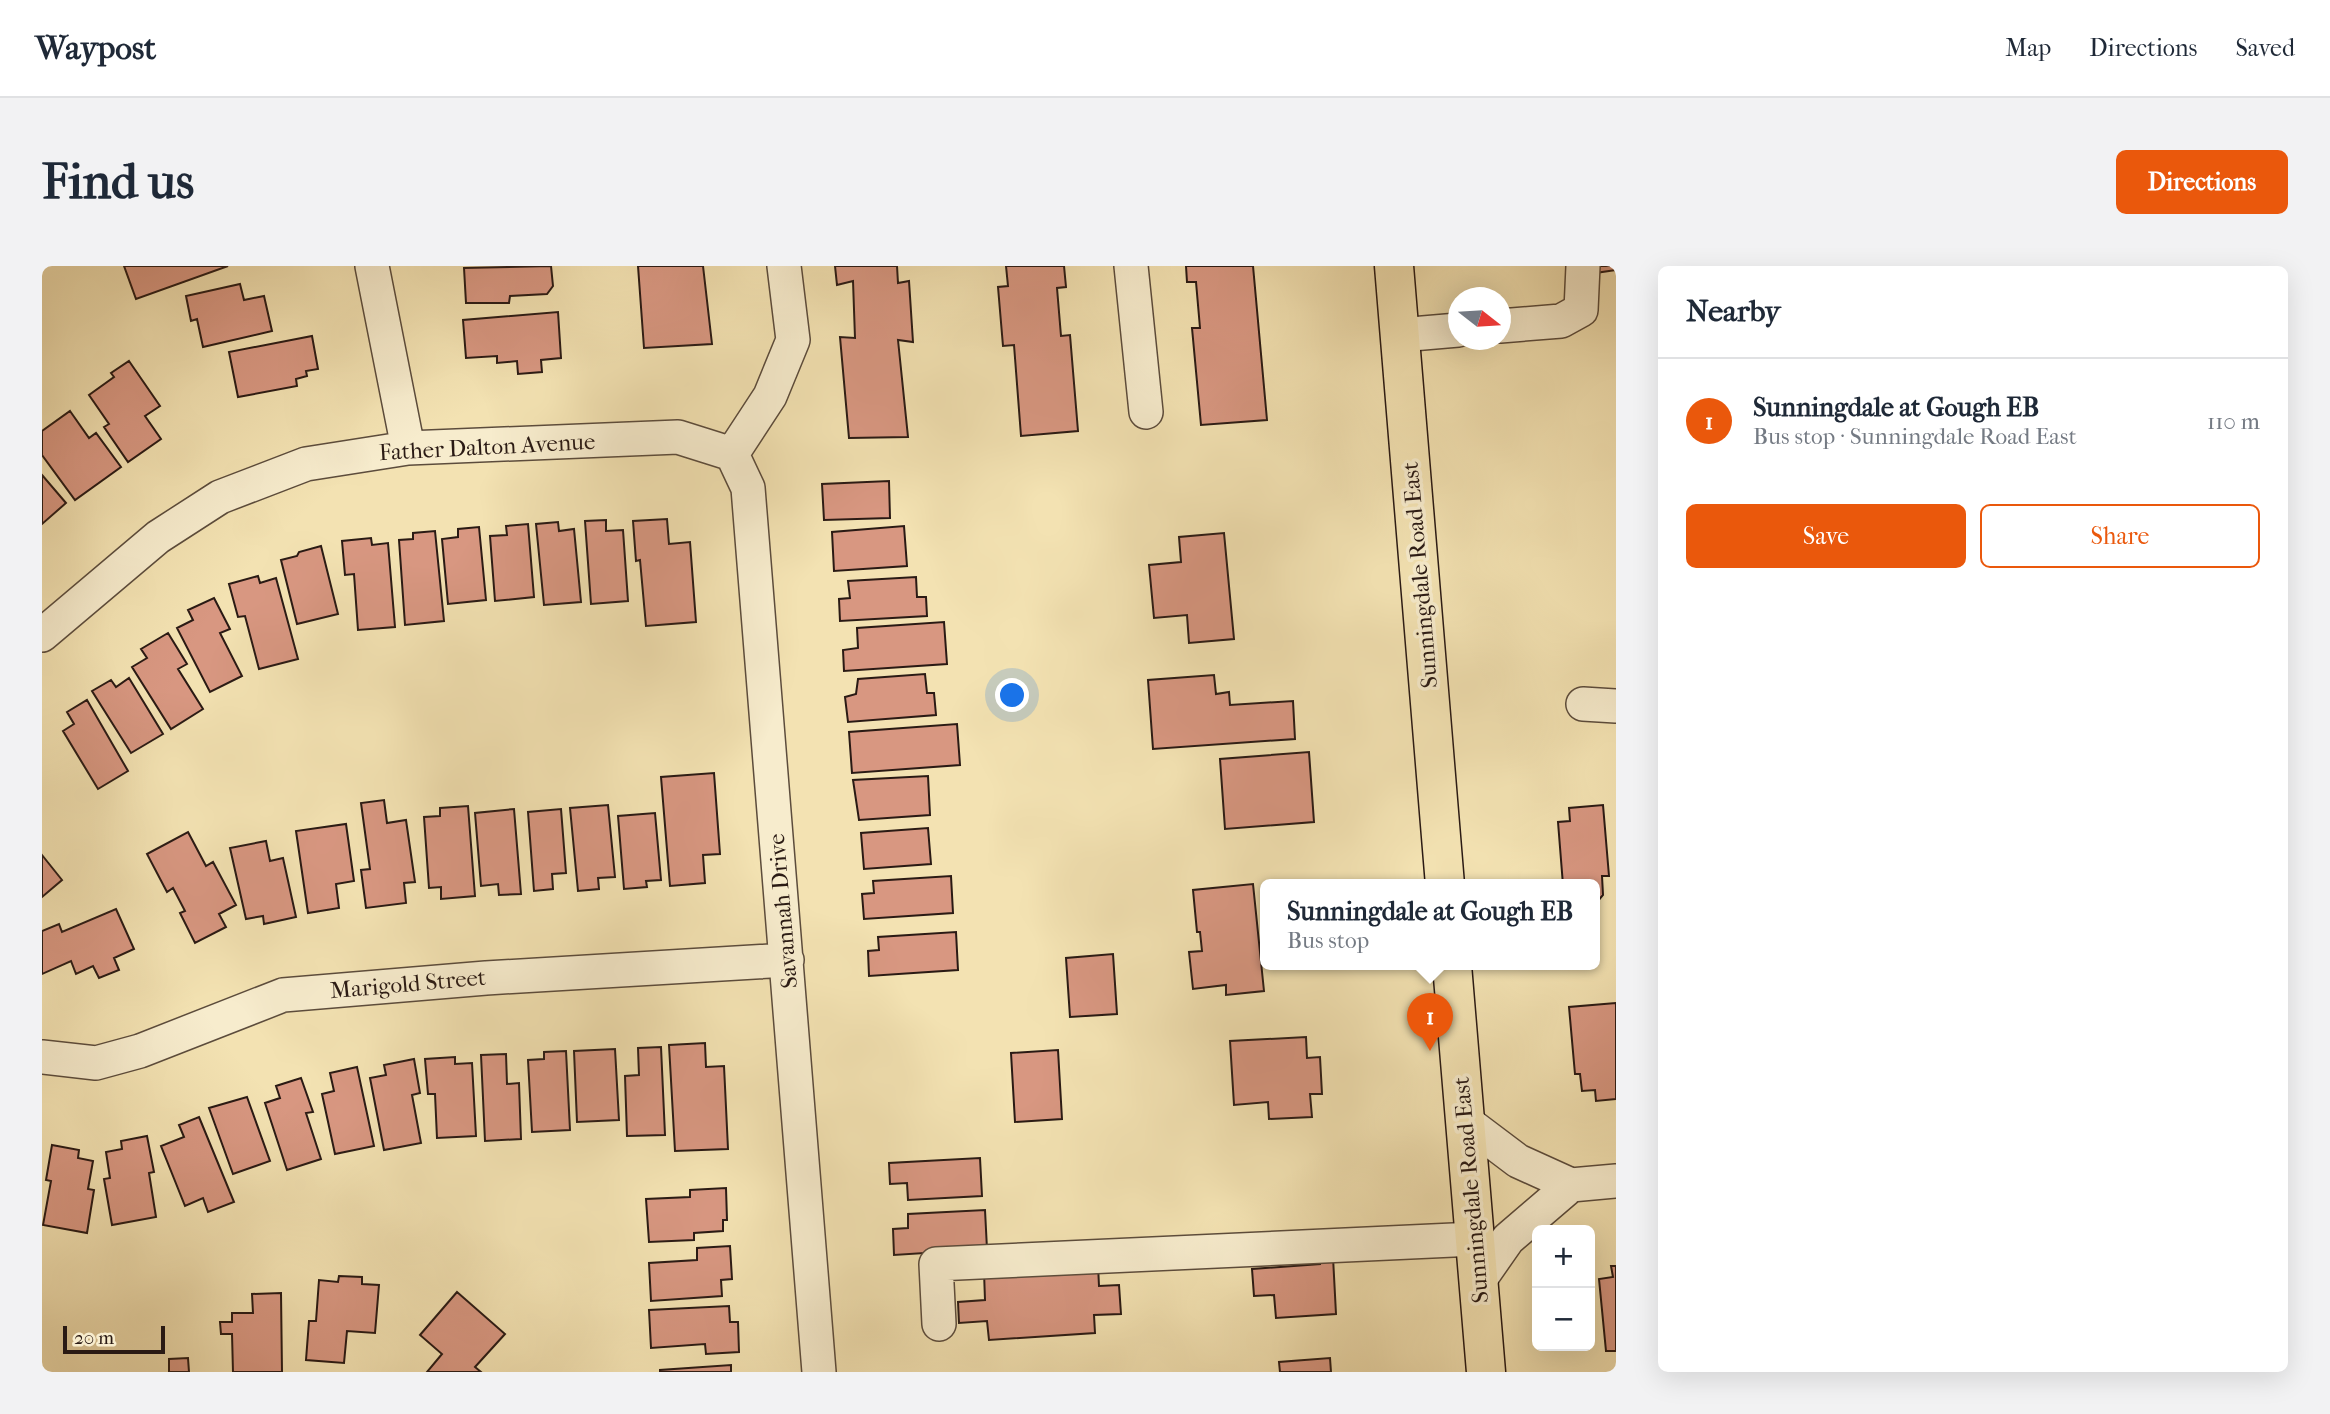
<!DOCTYPE html>
<html lang="en">
<head>
<meta charset="utf-8">
<style>
  body { margin:0; font-family:"IM FELL French Canon",serif; background:#f2f2f3; color:#1f2937 }
  .controls { position:absolute; right:21px; bottom:21px; display:grid; overflow:hidden; border-radius:10px; box-shadow:0 7px 28px #0002 }
  .controls button { width:63px; height:63px; display:grid; place-items:center; padding:0; border:0; border-bottom:2px solid #e0e1e3; background:#fff; color:#1f2937; font:35px sans-serif }
  .compass { position:absolute; left:1406px; top:21px; width:63px; height:63px; border-radius:50%; background:#fff; box-shadow:0 7px 28px #0002; rotate:107deg }
  .scale { position:absolute; left:21px; bottom:18px; width:102px; box-sizing:border-box; padding-left:7px; border:4px solid #2a1a14; border-top:0; font-size:19px; line-height:24px; white-space:nowrap; color:#2a1a14; -webkit-text-stroke:5px #f7eccd; paint-order:stroke }
  .you { position:absolute; left:971px; top:430px; width:24px; height:24px; margin:-18px; border:5px solid #fff; border-radius:50%; background:#1a73e8; box-shadow:0 0 0 10px #1a73e833 }
  .badge { display:grid; place-items:center; width:46px; height:46px; border-radius:50%; background:#ea580c; color:#fff; font-size:23px; font-weight:700 }
  .pin { position:absolute; translate:-50% -58px; filter:drop-shadow(0 2px 4px #0008) }
  .pin::after { content:''; position:absolute; top:37px; width:24px; height:21px; background:inherit; clip-path:polygon(0 0,100% 0,50% 100%) }
  .popup { position:absolute; left:1218px; top:613px; width:340px; height:91px; box-sizing:border-box; display:grid; place-content:center; border-radius:10px; background:#fff; filter:drop-shadow(0 2px 5px #0005); font-size:23px; white-space:nowrap; color:#747a83 }
  .popup b { font-size:26px; color:#1f2937 }
  .popup::after { content:''; position:absolute; left:50%; top:100%; margin-left:-14px; border:14px solid transparent; border-top-color:#fff }
  .list { margin:0; padding:0; list-style:none }
  h2 { display:flex; justify-content:space-between; align-items:center; height:91px; margin:0; padding:0 28px; font-size:30px }
  h2 small { font-size:23px; font-weight:400; color:#747a83 }
  .list li { display:grid; grid-template-columns:46px 1fr auto; gap:21px; align-items:center; box-sizing:border-box; height:126px; padding:0 28px; border-top:2px solid #e0e1e3 }
  .list b { display:block; font-size:26px; white-space:nowrap }
  .list p { margin:0; font-size:23px; white-space:nowrap; color:#747a83 }
  .list em { font-size:23px; font-style:normal; color:#747a83 }
  .actions { display:flex; gap:14px; padding:21px 28px }
  .actions a { flex:1; padding:16px 0; border:2px solid #ea580c; border-radius:10px; text-align:center; font-size:24px; color:#ea580c }
  .actions .main { background:#ea580c; color:#fff }
  .map { position:relative; flex:none; width:1574px; height:1106px; overflow:hidden; border-radius:10px }
  header { display:flex; align-items:center; gap:42px; box-sizing:border-box; height:98px; padding:0 35px; background:#fff; border-bottom:2px solid #e0e1e3 }
  header strong { font-size:33px }
  nav { display:flex; gap:38px; margin-inline-start:auto; font-size:24px }
  .intro { display:flex; align-items:center; justify-content:space-between; box-sizing:border-box; height:168px; padding:0 42px }
  h1 { margin:0; font-size:49px }
  .button { padding:18px 32px; border-radius:10px; background:#ea580c; color:#fff; font-size:24px; font-weight:700 }
  main { display:flex; gap:42px; padding:0 42px }
  aside { flex:1; background:#fff; border-radius:10px; box-shadow:0 7px 28px #0002 }
  .map>svg:first-child { display:block }
  .building { fill:#d89781; stroke:#2a1a14; stroke-width:2 }
  .lines { fill:none; stroke-linecap:round; stroke-linejoin:round }
  .minor-casing { stroke:#5c4c3c; stroke-width:36 }
  .major-casing { stroke:#2a1a14; stroke-width:41 }
  .minor { stroke:#f7eccd; stroke-width:33 }
  .major { stroke:#f3e2b2; stroke-width:38 }
  .labels { text-anchor:middle; dominant-baseline:central; stroke-width:7; stroke-linejoin:round; paint-order:stroke }
  .street-label { font-size:23px; fill:#2a1a14; stroke:#f7eccd }
</style>
</head>
<body>
<header>
<strong>Waypost</strong>
<nav><a>Map</a><a>Directions</a><a>Saved</a></nav>
</header>
<div class="intro"><h1>Find us</h1><a class="button">Directions</a></div>
<main>
<div class="map">
<svg width="1574" height="1106" viewBox="0 0 1574 1106">
  <rect width="100%" height="100%" fill="#f3e2b2"/>
  <filter id="stains"><feTurbulence type="fractalNoise" baseFrequency=".00286" numOctaves="4"/><feColorMatrix values="0 0 0 0 .2 0 0 0 0 .09 0 0 0 0 .02 0 0 0 .5 -.17"/></filter>
  <radialGradient id="worn" r=".72"><stop offset=".6" stop-color="#630" stop-opacity="0"/><stop offset="1" stop-color="#630" stop-opacity=".3"/></radialGradient>
  <path class="building" d="M 82,0 L 186,0 L 94,33 Z
    M 509,0 L 511,20 L 505,28 L 468,30 L 467,37 L 424,37 L 422,2 Z
    M 596,0 L 661,0 L 670,78 L 602,82 Z
    M 793,0 L 855,0 L 856,17 L 867,15 L 871,76 L 856,74 L 866,171 L 807,172 L 798,71 L 813,72 L 811,15 L 795,19 Z
    M 964,0 L 1022,0 L 1024,21 L 1015,22 L 1019,70 L 1028,69 L 1036,165 L 979,170 L 972,79 L 961,80 L 956,21 L 966,20 Z
    M 1144,0 L 1211,0 L 1225,154 L 1159,159 L 1150,62 L 1158,62 L 1154,16 L 1145,16 Z
    M 1552,0 L 1574,0 L 1574,4 L 1553,7 Z
    M 198,18 L 202,34 L 222,30 L 230,65 L 161,81 L 155,53 L 149,55 L 144,30 Z
    M 516,46 L 519,92 L 499,94 L 500,106 L 476,108 L 475,95 L 455,97 L 455,90 L 424,92 L 421,54 Z
    M 270,70 L 276,103 L 264,105 L 265,110 L 254,113 L 255,120 L 196,131 L 187,86 Z
    M 87,95 L 118,140 L 103,150 L 119,173 L 86,196 L 62,161 L 67,158 L 47,129 L 72,111 L 69,107 Z
    M 28,145 L 47,172 L 54,167 L 79,201 L 33,234 L 0,189 L 0,165 Z
    M 0,209 L 24,237 L 0,258 Z
    M 847,215 L 848,252 L 782,254 L 780,218 Z
    M 625,253 L 627,278 L 648,276 L 654,356 L 604,360 L 598,294 L 594,295 L 591,255 Z
    M 564,254 L 564,265 L 581,264 L 586,335 L 549,338 L 543,255 Z
    M 516,256 L 517,265 L 532,263 L 539,336 L 502,339 L 494,258 Z
    M 486,258 L 492,331 L 453,335 L 448,270 L 465,269 L 464,260 Z
    M 862,260 L 865,300 L 792,305 L 790,266 Z
    M 437,261 L 444,334 L 406,338 L 400,273 L 416,271 L 416,263 Z
    M 393,265 L 402,355 L 363,359 L 357,274 L 371,273 L 371,267 Z
    M 1182,267 L 1192,373 L 1147,377 L 1145,349 L 1112,352 L 1107,299 L 1139,296 L 1137,271 Z
    M 329,272 L 330,279 L 346,277 L 353,361 L 316,364 L 312,308 L 303,309 L 300,275 Z
    M 279,280 L 296,348 L 255,358 L 239,294 L 255,290 L 257,286 Z
    M 216,310 L 218,317 L 234,312 L 256,393 L 217,403 L 203,350 L 196,351 L 187,318 Z
    M 874,311 L 875,331 L 884,331 L 885,350 L 798,355 L 797,333 L 808,332 L 806,315 Z
    M 172,332 L 188,363 L 178,367 L 200,410 L 168,426 L 135,362 L 151,354 L 146,344 Z
    M 902,356 L 905,398 L 802,405 L 801,384 L 816,382 L 815,362 Z
    M 126,367 L 145,398 L 136,403 L 161,443 L 129,463 L 90,401 L 105,392 L 99,383 Z
    M 883,408 L 885,427 L 892,427 L 894,449 L 806,456 L 803,431 L 814,428 L 816,413 Z
    M 1172,409 L 1174,428 L 1187,426 L 1188,439 L 1251,435 L 1253,473 L 1111,483 L 1106,414 Z
    M 87,412 L 121,468 L 89,487 L 50,425 L 69,414 L 74,421 Z
    M 45,434 L 86,505 L 56,523 L 21,465 L 32,458 L 25,446 Z
    M 915,458 L 918,499 L 810,507 L 807,466 Z
    M 1267,486 L 1272,556 L 1183,563 L 1178,493 Z
    M 672,507 L 678,588 L 661,589 L 663,617 L 628,620 L 619,511 Z
    M 886,510 L 888,549 L 817,554 L 811,514 Z
    M 342,534 L 345,557 L 364,554 L 373,616 L 362,617 L 364,637 L 324,642 L 319,604 L 328,603 L 319,537 Z
    M 566,539 L 573,611 L 556,612 L 557,623 L 536,625 L 528,542 Z
    M 1561,539 L 1567,610 L 1560,610 L 1561,629 L 1556,635 L 1552,635 L 1552,619 L 1521,619 L 1516,556 L 1528,555 L 1527,542 Z
    M 426,540 L 433,630 L 399,633 L 399,621 L 387,622 L 382,551 L 398,550 L 398,542 Z
    M 472,543 L 479,628 L 457,629 L 456,618 L 439,620 L 433,547 Z
    M 519,543 L 524,607 L 510,608 L 511,623 L 492,625 L 486,546 Z
    M 613,547 L 619,614 L 604,615 L 605,621 L 582,623 L 576,550 Z
    M 304,558 L 312,615 L 294,618 L 297,642 L 266,647 L 254,565 Z
    M 886,562 L 889,598 L 822,603 L 819,567 Z
    M 146,566 L 164,600 L 171,596 L 194,639 L 177,648 L 184,661 L 153,677 L 138,647 L 143,645 L 131,622 L 125,626 L 105,588 Z
    M 224,575 L 228,595 L 241,592 L 254,651 L 222,658 L 221,650 L 204,653 L 188,582 Z
    M 0,589 L 20,614 L 0,631 Z
    M 909,610 L 911,647 L 822,653 L 820,628 L 832,627 L 831,615 Z
    M 1211,618 L 1222,725 L 1184,729 L 1184,719 L 1151,723 L 1147,686 L 1160,685 L 1158,666 L 1155,666 L 1151,624 Z
    M 74,643 L 92,683 L 72,692 L 77,704 L 57,712 L 51,700 L 34,708 L 29,695 L 0,708 L 0,665 L 17,658 L 20,666 Z
    M 914,666 L 916,704 L 827,710 L 826,685 L 837,684 L 836,671 Z
    M 1071,688 L 1075,748 L 1028,751 L 1024,692 Z
    M 1574,737 L 1574,833 L 1554,835 L 1553,824 L 1540,825 L 1538,808 L 1533,808 L 1527,741 Z
    M 1264,771 L 1265,792 L 1278,791 L 1280,828 L 1268,828 L 1270,851 L 1227,853 L 1226,836 L 1192,839 L 1188,775 Z
    M 663,777 L 664,801 L 682,800 L 686,883 L 633,885 L 627,779 Z
    M 619,781 L 623,869 L 585,870 L 583,810 L 597,809 L 596,782 Z
    M 573,783 L 577,854 L 535,856 L 532,785 Z
    M 1016,784 L 1020,853 L 973,856 L 969,787 Z
    M 524,785 L 528,864 L 490,866 L 486,794 L 502,793 L 502,786 Z
    M 464,788 L 465,818 L 477,817 L 479,873 L 443,875 L 439,789 Z
    M 413,791 L 413,798 L 430,797 L 434,870 L 395,872 L 393,828 L 386,828 L 383,793 Z
    M 372,793 L 378,827 L 370,829 L 379,877 L 342,884 L 328,812 L 344,809 L 342,799 Z
    M 315,801 L 332,880 L 293,888 L 280,828 L 292,825 L 288,807 Z
    M 259,812 L 271,846 L 264,847 L 279,893 L 245,904 L 223,837 L 238,832 L 234,820 Z
    M 205,831 L 228,895 L 191,908 L 167,842 Z
    M 157,851 L 192,936 L 166,946 L 161,932 L 143,940 L 119,880 L 142,871 L 137,859 Z
    M 105,870 L 112,906 L 107,907 L 114,951 L 70,959 L 62,913 L 68,912 L 64,886 L 80,883 L 79,875 Z
    M 10,879 L 37,884 L 36,892 L 51,895 L 46,923 L 52,924 L 45,967 L 1,959 L 9,915 L 4,914 Z
    M 938,892 L 940,930 L 866,934 L 865,917 L 848,918 L 847,897 Z
    M 684,922 L 685,954 L 681,954 L 681,965 L 652,967 L 652,974 L 607,976 L 604,933 L 648,931 L 648,924 Z
    M 943,944 L 945,983 L 852,989 L 851,963 L 866,962 L 866,948 Z
    M 688,980 L 690,1013 L 679,1014 L 680,1030 L 609,1035 L 607,997 L 655,994 L 655,982 Z
    M 1291,991 L 1294,1048 L 1234,1052 L 1232,1029 L 1212,1030 L 1210,1003 L 1278,998 L 1278,992 Z
    M 1056,999 L 1057,1020 L 1077,1019 L 1079,1048 L 1052,1049 L 1053,1067 L 947,1074 L 945,1055 L 917,1057 L 916,1036 L 943,1034 L 942,1006 Z
    M 1569,1000 L 1574,1000 L 1574,1085 L 1564,1085 L 1557,1013 L 1571,1011 Z
    M 297,1010 L 320,1011 L 320,1018 L 337,1019 L 333,1067 L 305,1065 L 302,1097 L 264,1094 L 267,1055 L 274,1055 L 277,1014 L 296,1016 Z
    M 415,1026 L 463,1068 L 433,1101 L 439,1106 L 385,1106 L 400,1088 L 378,1069 Z
    M 239,1027 L 240,1106 L 191,1106 L 190,1068 L 179,1068 L 178,1056 L 190,1056 L 190,1047 L 211,1047 L 210,1028 Z
    M 687,1040 L 688,1056 L 696,1056 L 697,1086 L 664,1088 L 663,1078 L 609,1082 L 607,1044 Z
    M 146,1092 L 147,1106 L 127,1106 L 127,1093 Z
    M 1288,1092 L 1289,1106 L 1238,1106 L 1237,1096 Z
    M 689,1099 L 689,1106 L 618,1106 L 618,1104 Z"/>
  <g class="lines">
    <defs>
      <path id="minor" d="M 330,0 L 366,182
        M 1089,0 L 1104,146
        M 1458,60 L 1519,55 L 1539,44 L 1541,0
        M 1358,69 L 1416,64
        M 690,188 L 706,222 L 777,1106
        M 690,188 L 728,130 L 751,74 L 742,0
        M 0,369 L 116,271 L 178,231 L 264,198 L 366,182 L 636,171 L 690,188
        M 1541,438 L 1574,440
        M 0,791 L 54,797 L 98,785 L 241,729 L 444,712 L 745,694
        M 1423,855 L 1476,895 L 1529,919 L 1574,915
        M 1436,1016 L 1466,973 L 1529,919
        M 897,1058 L 894,998 L 1433,973"/>
      <path id="major" d="M 1352,0 L 1403,619
        M 1410,699 L 1444,1106"/>
    </defs>
    <use href="#minor" class="minor-casing"/>
    <use href="#major" class="major-casing"/>
    <use href="#minor" class="minor"/>
    <use href="#major" class="major"/>
  </g>
  <g class="labels">
    <g class="street-label">
      <text transform="translate(445 181) rotate(-3)">Father Dalton Avenue</text>
      <text transform="translate(1378 309) rotate(-95)">Sunningdale Road East</text>
      <text transform="translate(741 645) rotate(-95)">Savannah Drive</text>
      <text transform="translate(366 718) rotate(-5)">Marigold Street</text>
      <text transform="translate(1429 924) rotate(-95)">Sunningdale Road East</text>
    </g>
  </g>
  <rect width="100%" height="100%" filter="url(#stains)"/>
  <rect width="100%" height="100%" fill="url(#worn)"/>
</svg>
<div class="controls">
<button>+</button>
<button>−</button>
</div>
<svg class="compass" viewBox="-18 -18 36 36"><path d="M0-13l5 13h-10z" fill="#e53935"/><path d="M0 13l5-13h-10z" fill="#747a83"/></svg>
<div class="scale">20 m</div>
<div class="you"></div>
<div class="pin badge" style="left:1388px;top:785px">1</div>
<div class="popup"><b>Sunningdale at Gough EB</b>Bus stop</div>
</div>
<aside>
<h2>Nearby<small></small></h2>
<ul class="list">
<li><span class="badge">1</span><div><b>Sunningdale at Gough EB</b><p>Bus stop · Sunningdale Road East</p></div><em>110 m</em></li>
</ul>
<div class="actions"><a class="main">Save</a><a>Share</a></div>
</aside>
</main>
</body>
</html>
